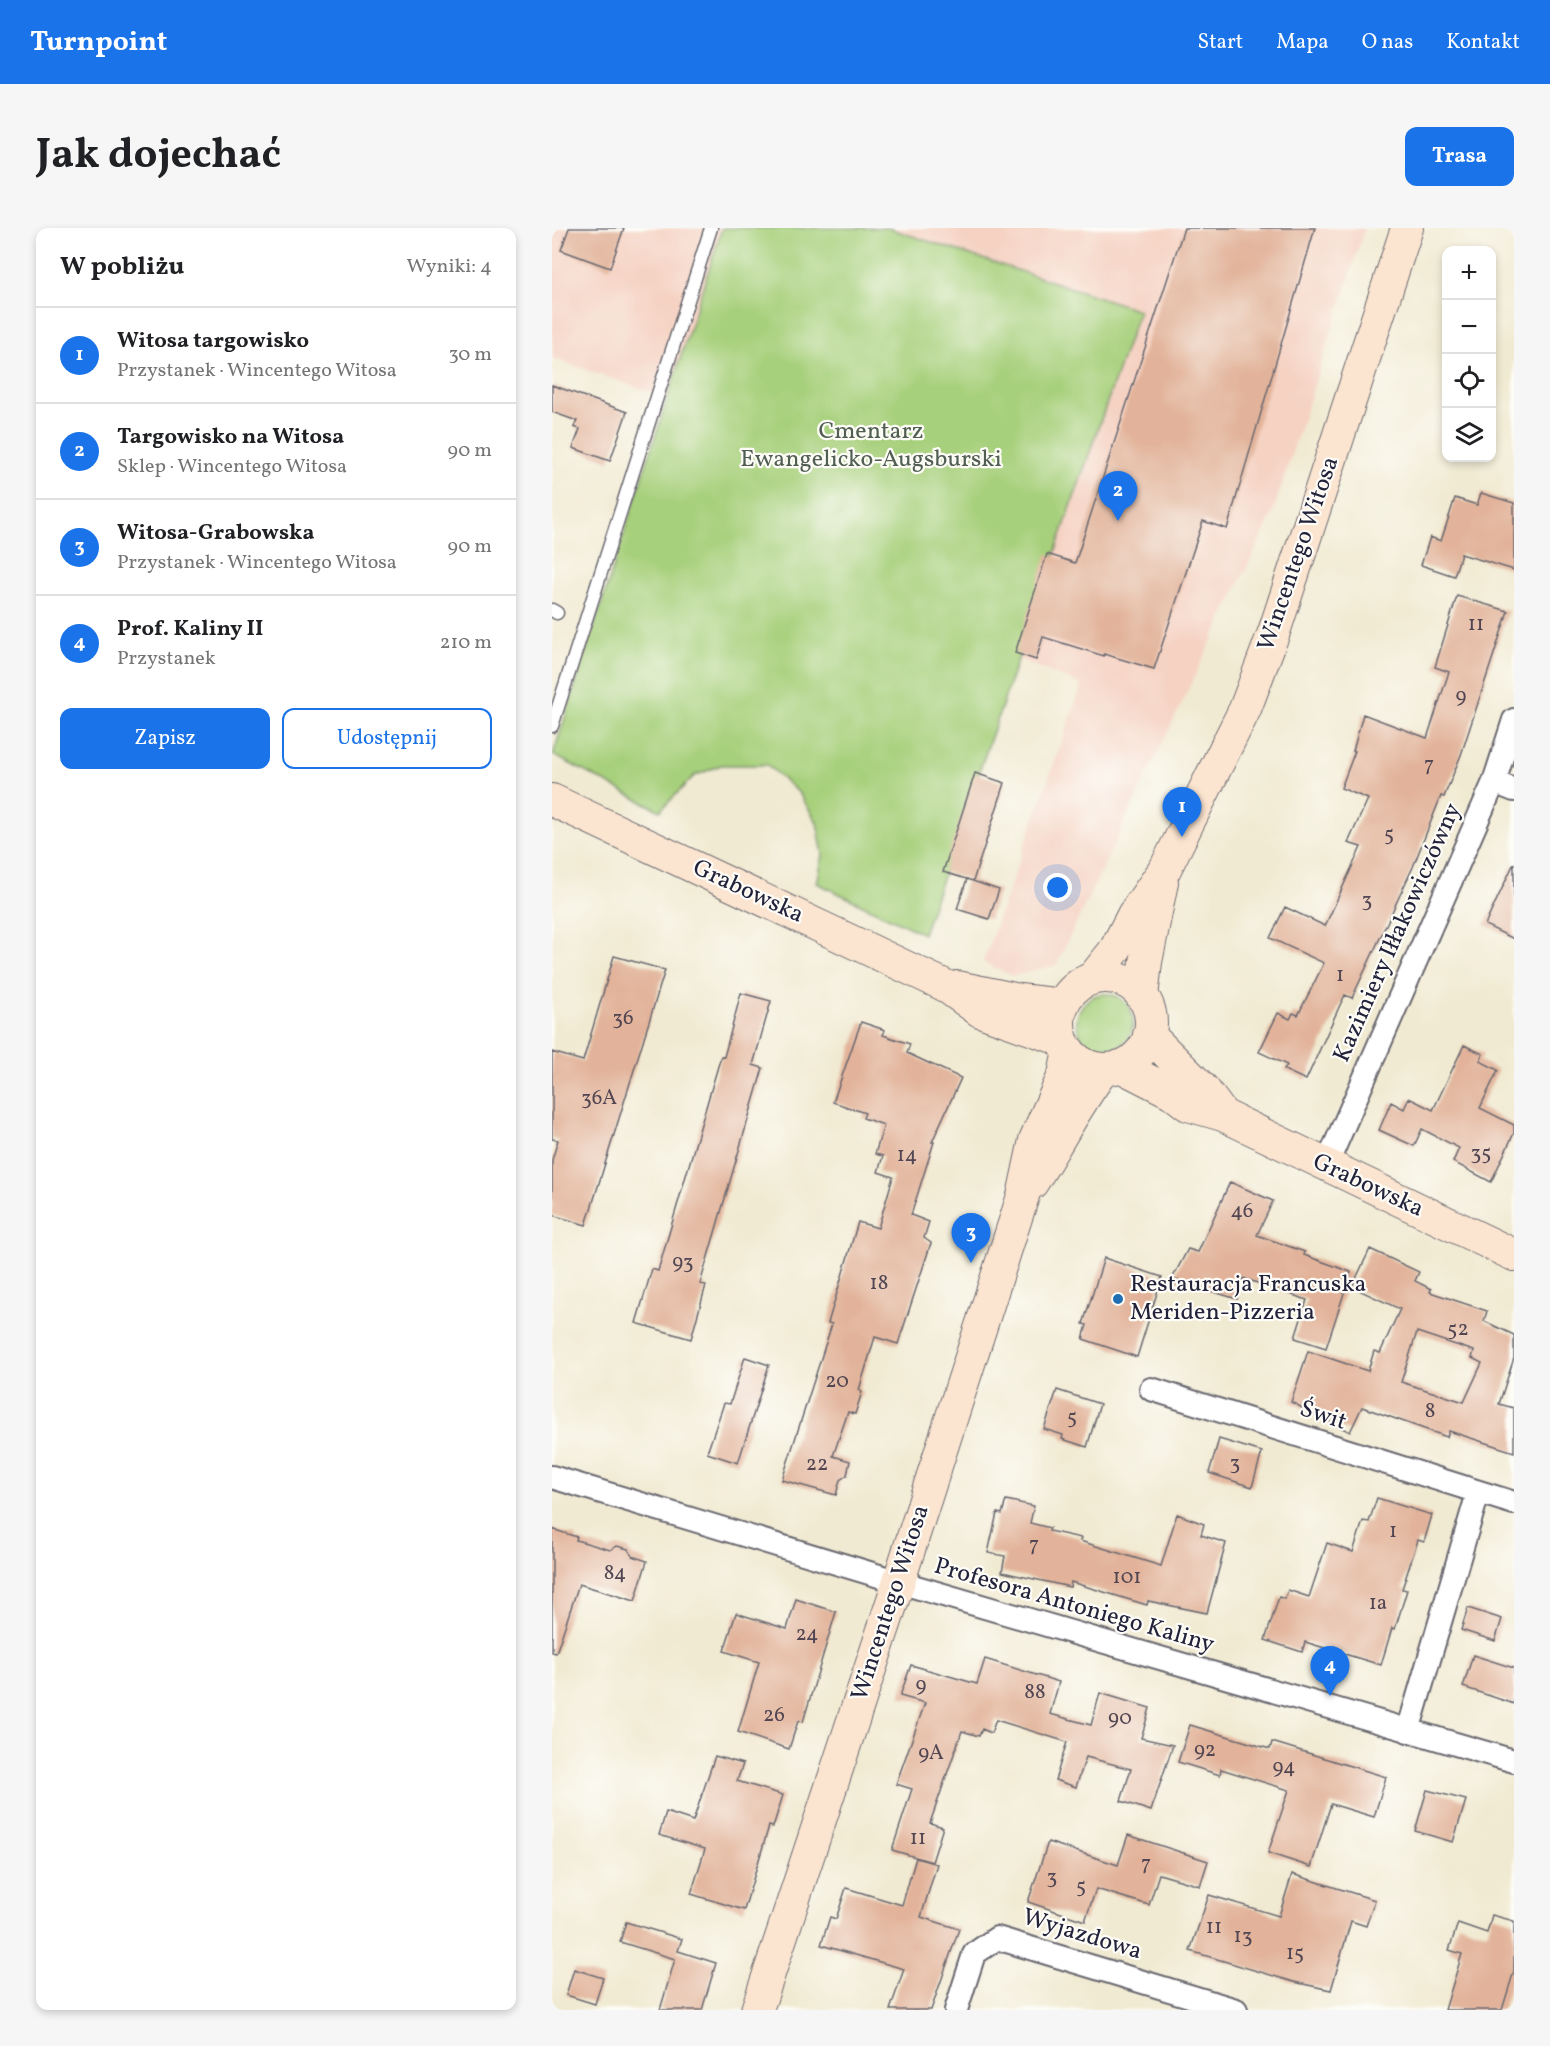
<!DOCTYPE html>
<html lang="pl">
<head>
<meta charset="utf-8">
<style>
  body { margin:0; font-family:Vollkorn,serif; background:#f6f6f6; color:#202124 }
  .controls { position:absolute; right:18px; top:18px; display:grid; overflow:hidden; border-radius:12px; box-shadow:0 3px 9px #0003 }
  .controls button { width:54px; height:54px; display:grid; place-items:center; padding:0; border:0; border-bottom:2px solid #e0e0e0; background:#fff; color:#202124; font:30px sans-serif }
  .you { position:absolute; left:506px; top:660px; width:21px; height:21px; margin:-15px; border:4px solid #fff; border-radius:50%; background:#1a73e8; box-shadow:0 0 0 9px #1a73e833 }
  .badge { display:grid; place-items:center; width:39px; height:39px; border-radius:50%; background:#1a73e8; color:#fff; font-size:20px; font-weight:700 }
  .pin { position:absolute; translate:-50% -50px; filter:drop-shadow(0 2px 3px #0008) }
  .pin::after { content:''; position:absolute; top:32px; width:21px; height:18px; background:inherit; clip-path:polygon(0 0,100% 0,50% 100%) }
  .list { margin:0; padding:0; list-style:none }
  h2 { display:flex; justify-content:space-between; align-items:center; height:78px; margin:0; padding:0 24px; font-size:26px }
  h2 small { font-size:20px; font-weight:400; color:#757577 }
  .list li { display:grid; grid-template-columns:39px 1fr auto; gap:18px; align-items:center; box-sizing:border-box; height:96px; padding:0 24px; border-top:2px solid #e0e0e0 }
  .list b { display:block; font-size:22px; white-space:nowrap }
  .list p { margin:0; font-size:20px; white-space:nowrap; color:#757577 }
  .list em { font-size:20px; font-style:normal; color:#757577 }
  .actions { display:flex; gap:12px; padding:18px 24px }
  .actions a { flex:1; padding:14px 0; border:2px solid #1a73e8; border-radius:12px; text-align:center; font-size:21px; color:#1a73e8 }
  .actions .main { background:#1a73e8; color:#fff }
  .icon { flex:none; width:33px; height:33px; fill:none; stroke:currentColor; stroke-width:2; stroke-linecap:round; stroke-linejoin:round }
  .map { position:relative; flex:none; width:962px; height:1782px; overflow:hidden; border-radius:12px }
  header { display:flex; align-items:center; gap:36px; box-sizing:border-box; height:84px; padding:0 30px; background:#1a73e8; color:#fff }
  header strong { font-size:28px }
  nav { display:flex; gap:33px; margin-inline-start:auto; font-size:21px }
  .intro { display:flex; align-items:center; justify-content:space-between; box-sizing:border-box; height:144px; padding:0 36px }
  h1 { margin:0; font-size:42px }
  .button { padding:15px 27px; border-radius:12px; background:#1a73e8; color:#fff; font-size:21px; font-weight:700 }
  main { display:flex; gap:36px; padding:0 36px }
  aside { flex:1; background:#fff; border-radius:12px; box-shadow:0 3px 9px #0003 }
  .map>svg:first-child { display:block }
  .built { fill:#f5d2c2 }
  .green { fill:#a7d07c; stroke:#64795c; stroke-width:1.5 }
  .building { fill:#e2b39a; fill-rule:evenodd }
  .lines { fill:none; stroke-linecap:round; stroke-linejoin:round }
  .lane-casing { stroke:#6a6870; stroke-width:15 }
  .street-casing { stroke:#6a6870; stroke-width:26 }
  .secondary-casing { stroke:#6a6870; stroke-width:34 }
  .lane { stroke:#fff; stroke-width:12 }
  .street { stroke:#fff; stroke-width:22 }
  .secondary { stroke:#fce5d0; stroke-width:32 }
  .poi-dot { fill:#1f6fb2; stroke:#fdfcf7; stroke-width:2 }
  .labels { text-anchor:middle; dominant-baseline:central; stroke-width:4.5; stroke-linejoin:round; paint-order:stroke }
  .number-label { font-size:21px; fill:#524653 }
  .park-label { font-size:24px; fill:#515f52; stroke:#fdfcf7 }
  .street-label { font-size:24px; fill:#22223b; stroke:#fdfcf7 }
  .poi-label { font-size:24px; fill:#22223b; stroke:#fdfcf7; text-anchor:start }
</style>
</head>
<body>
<header>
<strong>Turnpoint</strong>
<nav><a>Start</a><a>Mapa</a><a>O nas</a><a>Kontakt</a></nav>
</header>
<div class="intro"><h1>Jak dojechać</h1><a class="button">Trasa</a></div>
<main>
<aside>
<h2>W pobliżu<small>Wyniki: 4</small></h2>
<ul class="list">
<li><span class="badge">1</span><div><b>Witosa targowisko</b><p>Przystanek · Wincentego Witosa</p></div><em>30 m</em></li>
<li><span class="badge">2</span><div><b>Targowisko na Witosa</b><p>Sklep · Wincentego Witosa</p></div><em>90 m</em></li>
<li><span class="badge">3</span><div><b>Witosa-Grabowska</b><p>Przystanek · Wincentego Witosa</p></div><em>90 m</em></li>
<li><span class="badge">4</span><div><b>Prof. Kaliny II</b><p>Przystanek</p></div><em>210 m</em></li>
</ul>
<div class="actions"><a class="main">Zapisz</a><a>Udostępnij</a></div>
</aside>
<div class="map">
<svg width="962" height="1782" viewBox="0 0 962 1782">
  <rect width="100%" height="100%" fill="#fdfcf7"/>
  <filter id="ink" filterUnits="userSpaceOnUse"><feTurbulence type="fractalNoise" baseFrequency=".0167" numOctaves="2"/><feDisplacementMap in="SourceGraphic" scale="12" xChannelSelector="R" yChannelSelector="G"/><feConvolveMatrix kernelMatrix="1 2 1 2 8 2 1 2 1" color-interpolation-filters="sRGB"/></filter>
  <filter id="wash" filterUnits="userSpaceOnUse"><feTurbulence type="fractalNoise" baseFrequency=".008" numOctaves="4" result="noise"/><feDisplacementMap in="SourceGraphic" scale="24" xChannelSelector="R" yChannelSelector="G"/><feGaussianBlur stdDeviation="1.35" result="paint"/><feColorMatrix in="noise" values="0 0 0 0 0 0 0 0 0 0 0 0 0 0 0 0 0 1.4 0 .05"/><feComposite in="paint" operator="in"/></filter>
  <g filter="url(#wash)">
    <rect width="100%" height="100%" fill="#f1ead2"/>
    <path class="built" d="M 3,0 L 170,0 L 115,170 L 0,130 L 0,9 Z
      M 336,0 L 813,0 L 720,287 L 504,737 L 461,748 L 431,734 L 530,457 L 466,431 L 587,82 Z"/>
    <path class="green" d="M 170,0 L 336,0 L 587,82 L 371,706 L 265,655 L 271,627 L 265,594 L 247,565 L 215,537 L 169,537 L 142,548 L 108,583 L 1,527 Z
      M525 794a28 28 0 1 1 56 0a28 28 0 1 1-56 0Z"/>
    <g id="blocks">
      <path class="building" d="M 17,0 L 72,0 L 58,40 L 9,22 Z
        M 632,0 L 763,0 L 675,301 L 651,293 L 602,441 L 552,426 L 552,428 L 491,409 L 484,432 L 463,425 L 495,326 L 523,335 Z
        M 0,157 L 75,184 L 58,233 L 21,220 L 28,201 L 22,199 L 25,193 L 0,184 Z
        M 929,265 L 962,275 L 962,342 L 909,326 L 902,348 L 869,337 L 878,309 L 889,313 L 903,270 L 925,277 Z
        M 905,368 L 956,383 L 909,527 L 892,569 L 889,568 L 861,639 L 800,770 L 793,767 L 788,777 L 754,852 L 732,842 L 735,837 L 707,824 L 726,785 L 738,791 L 741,785 L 746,787 L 772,735 L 718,710 L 733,679 L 773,698 L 809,619 L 796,615 L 816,571 L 789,560 L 803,523 L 801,523 L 811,486 L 875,510 L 897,444 L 883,439 Z
        M 423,545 L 453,555 L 421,653 L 391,644 Z
        M 962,635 L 962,711 L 933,697 Z
        M 415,651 L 447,662 L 437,691 L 405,681 Z
        M 62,728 L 113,742 L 34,997 L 0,987 L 0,932 L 6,912 L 0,911 L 0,824 L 31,833 Z
        M 189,765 L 219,773 L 201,837 L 211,840 L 148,1056 L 154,1057 L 139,1111 L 84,1095 L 100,1041 L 106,1043 L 169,828 L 172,829 Z
        M 309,794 L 333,802 L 331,807 L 358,816 L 355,825 L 409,850 L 380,914 L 382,914 L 359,987 L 377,994 L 372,1010 L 379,1015 L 346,1116 L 323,1109 L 307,1162 L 310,1164 L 303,1186 L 296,1184 L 281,1228 L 298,1233 L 295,1247 L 288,1252 L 284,1267 L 230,1252 L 280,1096 L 276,1095 L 306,994 L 326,1000 L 341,949 L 326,944 L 331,928 L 323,926 L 332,897 L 311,890 L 313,885 L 281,874 Z
        M 912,817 L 931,826 L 928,833 L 946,842 L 928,880 L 962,897 L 962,905 L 939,954 L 901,934 L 907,920 L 870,901 L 862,918 L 827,902 L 839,874 L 852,881 L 857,870 L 881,882 Z
        M 678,954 L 721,973 L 705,1007 L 753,1024 L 752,1027 L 799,1044 L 774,1120 L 743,1110 L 755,1072 L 691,1050 L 685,1071 L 620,1051 L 636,1021 L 646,1024 Z
        M 818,1021 L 867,1044 L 863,1053 L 879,1061 L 878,1064 L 935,1083 L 932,1093 L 962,1107 L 962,1130 L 947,1176 L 962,1180 L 962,1224 L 897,1203 L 895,1209 L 810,1179 L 798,1204 L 739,1174 L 756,1123 L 816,1143 L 822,1123 L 828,1125 L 848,1081 L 800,1059 ZM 865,1104 L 922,1123 L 920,1130 L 930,1135 L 912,1174 L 849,1154 Z
        M 552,1030 L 610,1049 L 585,1129 L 531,1111 L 535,1097 L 531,1096 Z
        M 193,1129 L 217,1137 L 186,1235 L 155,1225 L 172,1175 L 178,1176 Z
        M 505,1162 L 548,1176 L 535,1219 L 510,1211 L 511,1207 L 492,1201 Z
        M 667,1211 L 710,1224 L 700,1259 L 657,1245 Z
        M 825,1270 L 880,1287 L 872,1314 L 866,1312 L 850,1361 L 855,1362 L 843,1401 L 840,1400 L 829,1437 L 753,1414 L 750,1424 L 713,1412 L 727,1369 L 733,1371 L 736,1362 L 757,1369 L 775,1315 L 801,1324 L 811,1293 L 817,1294 Z
        M 454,1272 L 482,1278 L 478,1295 L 498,1300 L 497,1303 L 529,1310 L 528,1313 L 609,1338 L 625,1286 L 652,1296 L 649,1307 L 674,1315 L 655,1385 L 596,1373 L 595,1377 L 519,1354 L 518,1359 L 450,1344 L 453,1328 L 436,1325 L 445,1285 L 450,1286 Z
        M 0,1301 L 25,1309 L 24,1312 L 58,1322 L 65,1318 L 76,1321 L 80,1328 L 95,1333 L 83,1373 L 27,1356 L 4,1425 L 0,1424 Z
        M 244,1371 L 284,1384 L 251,1494 L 246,1493 L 237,1521 L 186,1504 L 207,1434 L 172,1423 L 184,1385 L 235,1401 Z
        M 916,1380 L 950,1391 L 943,1413 L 909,1402 Z
        M 921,1427 L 962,1440 L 962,1476 L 911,1459 Z
        M 433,1431 L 507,1454 L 498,1486 L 539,1497 L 548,1465 L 598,1480 L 589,1510 L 621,1517 L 599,1583 L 569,1573 L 579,1541 L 534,1529 L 524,1559 L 503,1552 L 515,1514 L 444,1492 L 439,1505 L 430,1501 L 427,1508 L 410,1503 L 378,1595 L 391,1599 L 380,1634 L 340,1622 L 360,1561 L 344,1556 L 373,1475 L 348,1468 L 359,1437 L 425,1456 Z
        M 638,1497 L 718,1521 L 720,1514 L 834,1549 L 822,1589 L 779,1576 L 759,1639 L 716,1625 L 737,1562 L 669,1541 L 668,1547 L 626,1534 Z
        M 163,1528 L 191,1536 L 185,1553 L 231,1567 L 221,1599 L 217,1598 L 192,1682 L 139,1666 L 153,1621 L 107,1607 L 114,1584 L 141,1593 Z
        M 875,1562 L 914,1572 L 901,1614 L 863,1603 Z
        M 576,1607 L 656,1633 L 648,1658 L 607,1646 L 597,1677 L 544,1661 L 533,1693 L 476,1674 L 496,1614 L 566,1637 Z
        M 364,1630 L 385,1636 L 369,1689 L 407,1701 L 379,1782 L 338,1782 L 352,1741 L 269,1717 L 278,1689 L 284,1691 L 294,1660 L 350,1677 Z
        M 740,1646 L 823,1672 L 814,1698 L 799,1693 L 779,1762 L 742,1754 L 638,1723 L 657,1667 L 727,1688 Z
        M 940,1687 L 962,1693 L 962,1743 L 950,1782 L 893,1782 L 910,1726 L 897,1722 L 906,1695 L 935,1705 Z
        M 74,1694 L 130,1711 L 126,1723 L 164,1735 L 150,1782 L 108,1782 L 123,1731 L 68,1714 Z
        M 22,1741 L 51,1750 L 43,1776 L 14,1767 Z"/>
    </g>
  </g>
  <g filter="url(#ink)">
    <use href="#blocks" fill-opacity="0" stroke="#6a6870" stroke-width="1.5"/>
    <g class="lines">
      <defs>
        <path id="lane" d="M 0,382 L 5,385
          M 0,498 L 159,0"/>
        <path id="street" d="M 942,554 L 962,562
          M 774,938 L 942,554 L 962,492
          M 599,1161 L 962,1275
          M 0,1249 L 347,1354 L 962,1533
          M 856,1503 L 926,1265
          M 404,1782 L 422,1726 L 445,1710 L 684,1782"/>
        <path id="secondary" d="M 0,572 L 392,757 L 428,783 L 510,812
          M507 795a46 46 0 1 1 92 0a46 46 0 1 1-92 0Z
          M 540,751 L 563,722 L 581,687 L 613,641 L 693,481 L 722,404 L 855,0
          M 405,759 L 467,772 L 511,777
          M 590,769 L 594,734 L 610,654
          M 597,807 L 652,862 L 671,887
          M 568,838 L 619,864 L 636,877 L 671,887 L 962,1027
          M 480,955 C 505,917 524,877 552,841
          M 205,1782 L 333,1396 L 471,968 L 483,912 L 512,847 L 517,823"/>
      </defs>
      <use href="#lane" class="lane-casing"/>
      <use href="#street" class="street-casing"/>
      <use href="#secondary" class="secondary-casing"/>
      <use href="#lane" class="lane"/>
      <use href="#street" class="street"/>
      <use href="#secondary" class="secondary"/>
    </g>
  </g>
  <circle class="poi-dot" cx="566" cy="1071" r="6"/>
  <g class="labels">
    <g class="number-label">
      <text x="924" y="396">11</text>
      <text x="909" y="468">9</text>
      <text x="877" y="537">7</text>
      <text x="837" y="606">5</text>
      <text x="815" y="672">3</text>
      <text x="788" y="747">1</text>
      <text x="71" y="790">36</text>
      <text x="47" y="870">36A</text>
      <text x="929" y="925">35</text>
      <text x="355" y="927">14</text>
      <text x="690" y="983">46</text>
      <text x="131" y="1034">93</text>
      <text x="327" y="1055">18</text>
      <text x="906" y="1101">52</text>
      <text x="285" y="1153">20</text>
      <text x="878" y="1183">8</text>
      <text x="520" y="1189">5</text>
      <text x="683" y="1235">3</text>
      <text x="265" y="1236">22</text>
      <text x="841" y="1303">1</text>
      <text x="482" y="1317">7</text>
      <text x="63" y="1345">84</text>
      <text x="575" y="1349">101</text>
      <text x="826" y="1375">1a</text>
      <text x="255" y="1406">24</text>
      <text x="369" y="1457">9</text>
      <text x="483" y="1464">88</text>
      <text x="222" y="1487">26</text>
      <text x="568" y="1490">90</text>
      <text x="653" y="1522">92</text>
      <text x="379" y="1525">9A</text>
      <text x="732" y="1539">94</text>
      <text x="366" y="1610">11</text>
      <text x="594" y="1636">7</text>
      <text x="500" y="1649">3</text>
      <text x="529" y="1658">5</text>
      <text x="662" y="1699">11</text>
      <text x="691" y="1708">13</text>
      <text x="743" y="1725">15</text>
    </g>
    <g class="park-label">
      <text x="319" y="204">Cmentarz<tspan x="319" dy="28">Ewangelicko-Augsburski</tspan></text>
    </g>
    <g class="street-label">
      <text transform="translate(747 326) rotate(-71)">Wincentego Witosa</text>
      <text transform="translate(196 664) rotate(25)">Grabowska</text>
      <text transform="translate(846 705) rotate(-66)">Kazimiery Iłłakowiczówny</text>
      <text transform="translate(816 958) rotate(25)">Grabowska</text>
      <text transform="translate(771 1188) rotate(18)">Świt</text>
      <text transform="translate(339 1375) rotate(-72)">Wincentego Witosa</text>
      <text transform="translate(522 1378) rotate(16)">Profesora Antoniego Kaliny</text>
      <text transform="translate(530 1707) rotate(17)">Wyjazdowa</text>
    </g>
    <g class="poi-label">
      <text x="578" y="1057">Restauracja Francuska<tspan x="578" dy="28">Meriden-Pizzeria</tspan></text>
    </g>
  </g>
</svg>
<div class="controls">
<button>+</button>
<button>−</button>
<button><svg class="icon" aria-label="locate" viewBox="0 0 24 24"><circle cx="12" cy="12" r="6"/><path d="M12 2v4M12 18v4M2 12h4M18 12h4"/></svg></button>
<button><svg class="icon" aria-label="layers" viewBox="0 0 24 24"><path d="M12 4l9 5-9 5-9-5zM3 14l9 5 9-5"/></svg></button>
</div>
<div class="you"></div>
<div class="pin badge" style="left:630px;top:609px">1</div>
<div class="pin badge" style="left:566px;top:293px">2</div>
<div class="pin badge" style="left:419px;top:1035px">3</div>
<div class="pin badge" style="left:778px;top:1468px">4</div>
</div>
</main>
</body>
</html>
